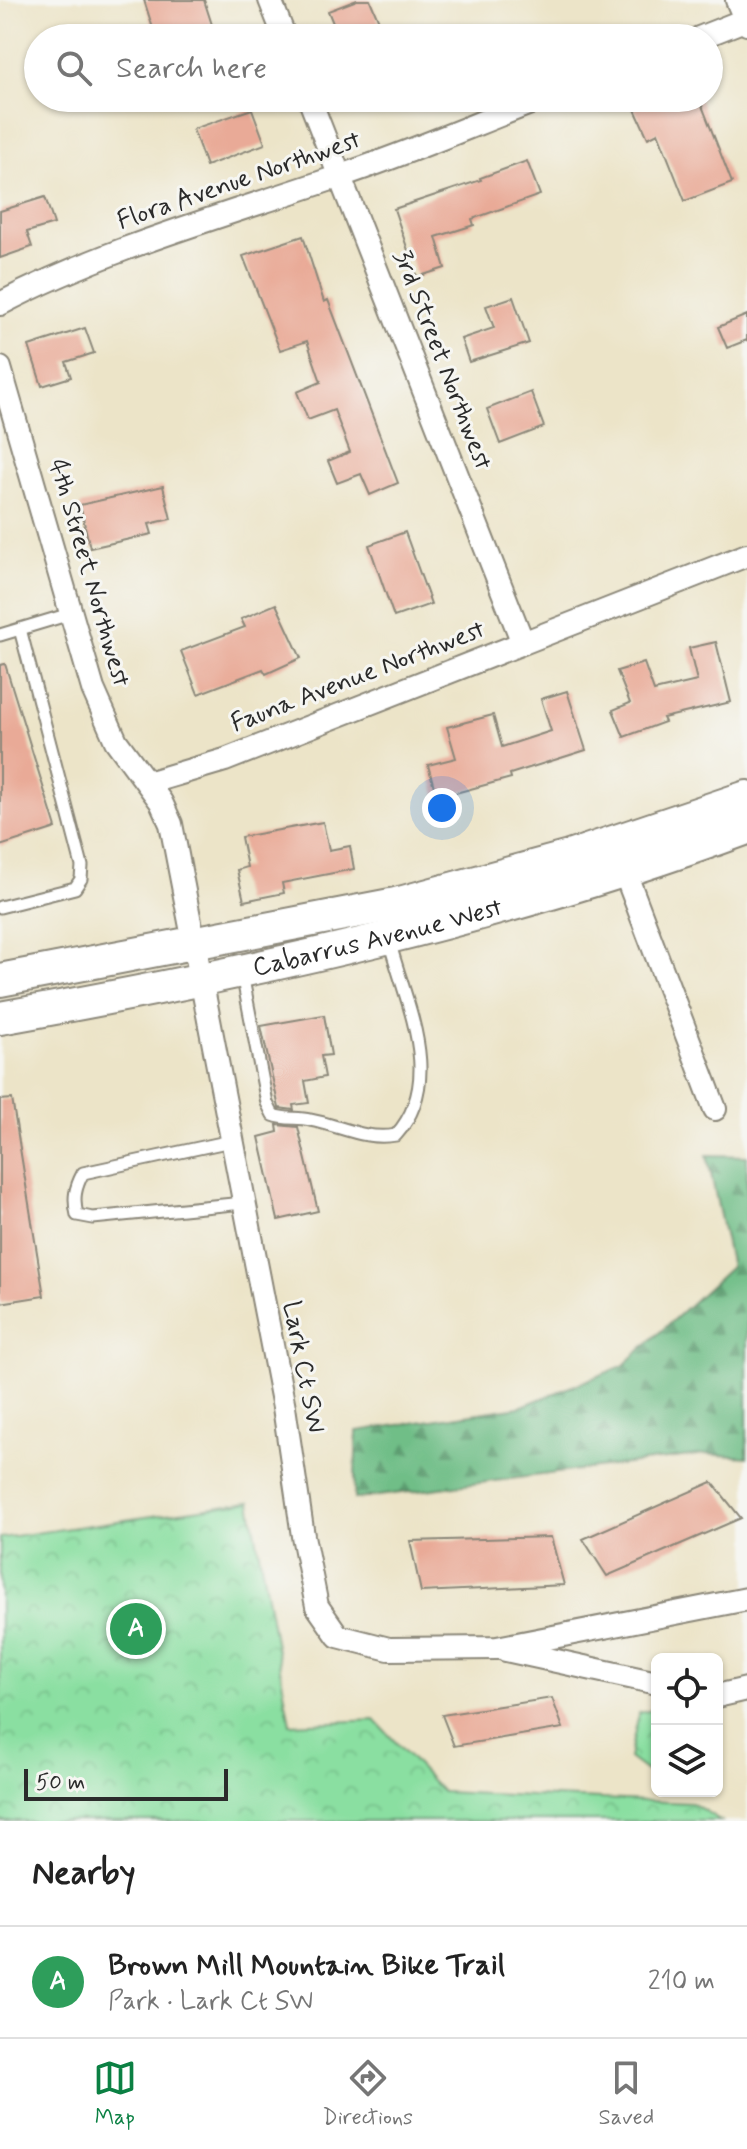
<!DOCTYPE html>
<html lang="en">
<head>
<meta charset="utf-8">
<style>
  body { margin:0; font-family:Mynerve,sans-serif; background:#f2f2f2; color:#222 }
  .controls { position:absolute; right:24px; bottom:24px; display:grid; overflow:hidden; border-radius:12px; box-shadow:0 2px 6px #0004 }
  .controls button { width:72px; height:72px; display:grid; place-items:center; padding:0; border:0; border-bottom:2px solid #e0e0e0; background:#fff; color:#222; font:40px sans-serif }
  .scale { position:absolute; left:24px; bottom:20px; width:204px; box-sizing:border-box; padding-left:8px; border:4px solid #2b2b2b; border-top:0; font-size:22px; line-height:28px; white-space:nowrap; color:#2b2b2b; -webkit-text-stroke:6px #f6f6f2; paint-order:stroke }
  .you { position:absolute; left:442px; top:808px; width:28px; height:28px; margin:-20px; border:6px solid #fff; border-radius:50%; background:#1a73e8; box-shadow:0 0 0 12px #1a73e833 }
  .badge { display:grid; place-items:center; width:52px; height:52px; border-radius:50%; background:#0b8043; color:#fff; font-size:26px; font-weight:700 }
  .pin { position:absolute; translate:-50% -50%; border:4px solid #fff; box-shadow:0 2px 8px #0006 }
  .list { margin:0; padding:0; list-style:none }
  h2 { display:flex; justify-content:space-between; align-items:center; height:104px; margin:0; padding:0 32px; font-size:34px }
  h2 small { font-size:26px; font-weight:400; color:#767676 }
  .list li { display:grid; grid-template-columns:52px 1fr auto; gap:24px; align-items:center; box-sizing:border-box; height:112px; padding:0 32px; border-top:2px solid #e0e0e0 }
  .list b { display:block; font-size:30px; white-space:nowrap }
  .list p { margin:0; font-size:26px; white-space:nowrap; color:#767676 }
  .list em { font-size:26px; font-style:normal; color:#767676 }
  .icon { flex:none; width:44px; height:44px; fill:none; stroke:currentColor; stroke-width:2; stroke-linecap:round; stroke-linejoin:round }
  .map { position:relative; flex:none; width:747px; height:1821px; overflow:hidden }
  .search { position:absolute; background:#fff; box-shadow:0 2px 6px #0004; left:24px; right:24px; top:24px; height:88px; display:flex; align-items:center; gap:20px; box-sizing:border-box; padding:0 28px; border-radius:44px; color:#767676; font-size:30px }
  .sheet { height:216px; background:#fff }
  nav { display:flex; justify-content:space-around; align-items:center; box-sizing:border-box; height:112px; border-top:2px solid #e0e0e0; background:#fff; font-size:22px; color:#767676 }
  nav a { display:grid; justify-items:center; gap:4px }
  nav .on { color:#0b8043 }
  .map>svg:first-child { display:block }
  .forest { fill:url(#forest-firs); stroke:#4d7459; stroke-width:2 }
  .park { fill:url(#park-crowns); stroke:#5a8566; stroke-width:2 }
  .building { fill:#e9aa97 }
  .lines { fill:none; stroke-linecap:round; stroke-linejoin:round }
  .lane-casing { stroke:#8c887a; stroke-width:15 }
  .street-casing { stroke:#8c887a; stroke-width:26 }
  .secondary-casing { stroke:#8c887a; stroke-width:36 }
  .lane { stroke:#fff; stroke-width:11 }
  .street { stroke:#fff; stroke-width:22 }
  .secondary { stroke:#fff; stroke-width:32 }
  .labels { text-anchor:middle; dominant-baseline:central; stroke-width:6; stroke-linejoin:round; paint-order:stroke }
  .street-label { font-size:26px; fill:#2b2b2b; stroke:#f6f6f2 }
</style>
</head>
<body>
<div class="map">
<svg width="747" height="1821" viewBox="0 0 747 1821">
  <defs>
    <pattern id="forest-firs" width="22" height="20" patternUnits="userSpaceOnUse" patternTransform="scale(2)"><rect width="22" height="20" fill="#6fbe87"/><path d="M5 1l3.5 6h-7zM16 11l3.5 6h-7z" fill="#5b9b6f"/></pattern>
    <pattern id="park-crowns" width="20" height="18" patternUnits="userSpaceOnUse" patternTransform="scale(2)"><rect width="20" height="18" fill="#8adfa1"/><path d="M2 6a3 3 0 1 1 6 0M12 15a3 3 0 1 1 6 0" fill="none" stroke="#77c08b"/></pattern>
  </defs>
  <rect width="100%" height="100%" fill="#f6f6f2"/>
  <filter id="ink" filterUnits="userSpaceOnUse"><feTurbulence type="fractalNoise" baseFrequency=".0125" numOctaves="2"/><feDisplacementMap in="SourceGraphic" scale="16" xChannelSelector="R" yChannelSelector="G"/><feConvolveMatrix kernelMatrix="1 2 1 2 8 2 1 2 1" color-interpolation-filters="sRGB"/></filter>
  <filter id="wash" filterUnits="userSpaceOnUse"><feTurbulence type="fractalNoise" baseFrequency=".006" numOctaves="4" result="noise"/><feDisplacementMap in="SourceGraphic" scale="32" xChannelSelector="R" yChannelSelector="G"/><feGaussianBlur stdDeviation="1.8" result="paint"/><feColorMatrix in="noise" values="0 0 0 0 0 0 0 0 0 0 0 0 0 0 0 0 0 1.4 0 .05"/><feComposite in="paint" operator="in"/></filter>
  <g filter="url(#wash)">
    <rect width="100%" height="100%" fill="#ece4c8"/>
    <path class="forest" d="M 707,1155 L 747,1156 L 747,1457 L 705,1454 L 354,1499 L 357,1431 L 520,1407 L 623,1366 L 731,1267 Z"/>
    <path class="park" d="M 250,1502 L 290,1724 L 375,1720 L 442,1792 L 692,1803 L 721,1821 L 0,1821 L 0,1538 Z
      M 657,1709 L 657,1779 L 629,1758 L 639,1713 Z"/>
    <g id="blocks">
      <path class="building" d="M 144,0 L 204,0 L 213,28 L 180,38 L 156,38 Z
        M 357,0 L 370,0 L 381,26 L 351,38 L 339,38 L 328,11 Z
        M 648,98 L 699,98 L 732,183 L 685,201 L 658,133 L 648,138 L 633,105 Z
        M 252,109 L 265,144 L 206,166 L 193,129 Z
        M 527,161 L 540,195 L 472,219 L 474,225 L 436,237 L 445,268 L 417,277 L 394,209 L 481,180 L 480,178 Z
        M 45,197 L 54,224 L 27,232 L 32,247 L 0,258 L 0,211 Z
        M 303,236 L 324,302 L 328,300 L 398,483 L 370,495 L 361,474 L 337,483 L 328,461 L 350,452 L 334,410 L 308,420 L 297,392 L 321,382 L 307,341 L 280,350 L 243,256 Z
        M 513,297 L 529,343 L 469,362 L 461,339 L 494,328 L 486,306 Z
        M 747,315 L 747,340 L 727,348 L 718,327 Z
        M 85,328 L 94,353 L 66,362 L 71,377 L 42,386 L 29,346 Z
        M 531,392 L 544,427 L 500,444 L 487,409 Z
        M 163,486 L 171,519 L 149,524 L 152,534 L 90,548 L 80,505 Z
        M 405,532 L 431,604 L 394,617 L 369,545 Z
        M 276,604 L 301,658 L 266,674 L 263,669 L 198,694 L 181,651 L 245,627 L 241,619 Z
        M 716,642 L 731,702 L 663,718 L 665,722 L 624,737 L 613,710 L 630,703 L 617,671 L 644,663 L 654,691 L 697,681 L 689,648 Z
        M 5,664 L 56,828 L 0,846 L 0,665 Z
        M 567,691 L 586,750 L 510,774 L 511,778 L 437,798 L 428,765 L 456,758 L 447,727 L 493,715 L 502,747 L 551,731 L 541,699 Z
        M 323,822 L 329,850 L 350,846 L 354,869 L 282,883 L 284,893 L 244,901 L 237,870 L 247,867 L 241,837 Z
        M 324,1015 L 331,1055 L 321,1056 L 325,1077 L 305,1081 L 309,1103 L 293,1105 L 294,1110 L 279,1108 L 261,1026 Z
        M 12,1099 L 44,1296 L 0,1303 L 0,1100 Z
        M 277,1125 L 298,1127 L 318,1211 L 278,1220 L 259,1137 L 278,1132 Z
        M 712,1482 L 741,1518 L 607,1576 L 583,1539 Z
        M 551,1537 L 564,1585 L 421,1592 L 410,1541 Z
        M 552,1698 L 563,1728 L 454,1746 L 442,1715 Z"/>
    </g>
  </g>
  <g filter="url(#ink)">
    <use href="#blocks" fill-opacity="0" stroke="#8c887a" stroke-width="2"/>
    <g class="lines">
      <defs>
        <path id="lane" d="M 0,635 L 70,614
          M 0,907 L 75,888 L 81,879 L 82,866 L 20,629
          M 242,974 L 267,1103 L 273,1115 C 286,1120 297,1117 310,1120 C 339,1125 365,1141 396,1135 C 446,1079 405,1003 389,940
          M 231,1141 L 83,1173 C 75,1188 73,1198 77,1215 L 93,1218 L 243,1203"/>
        <path id="street" d="M 270,0 L 285,38
          M 737,0 L 747,24
          M 699,38 L 747,19
          M 309,98 L 523,643
          M 0,304 C 106,248 224,216 337,177 C 407,154 475,124 543,98
          M 0,368 L 93,689 L 116,741 L 161,802 L 171,824 L 284,1407 L 303,1536 L 317,1606 L 338,1636 L 389,1649 L 497,1648 L 747,1599
          M 147,783 L 225,760 L 747,555
          M 624,856 L 624,870 L 715,1109
          M 506,1650 L 657,1683
          M 717,1696 L 747,1689"/>
        <g id="secondary">
          <path d="M 0,980 L 396,904 L 569,857 L 747,797"/>
          <path id="s1" d="M 0,1018 C 257,972 501,919 747,828"/>
        </g>
      </defs>
      <use href="#lane" class="lane-casing"/>
      <use href="#street" class="street-casing"/>
      <use href="#secondary" class="secondary-casing"/>
      <use href="#lane" class="lane"/>
      <use href="#street" class="street"/>
      <use href="#secondary" class="secondary"/>
    </g>
  </g>
  <g class="labels">
    <g class="street-label">
      <text transform="translate(239 181) rotate(-19)">Flora Avenue Northwest</text>
      <text transform="translate(442 360) rotate(69)">3rd Street Northwest</text>
      <text transform="translate(89 573) rotate(74)">4th Street Northwest</text>
      <text transform="translate(358 677) rotate(-21)">Fauna Avenue Northwest</text>
      <text stroke="none"><textPath href="#s1" startOffset="386">Cabarrus Avenue West</textPath></text>
      <text transform="translate(303 1367) rotate(79)">Lark Ct SW</text>
    </g>
  </g>
</svg>
<div class="controls">
<button><svg class="icon" aria-label="locate" viewBox="0 0 24 24"><circle cx="12" cy="12" r="6"/><path d="M12 2v4M12 18v4M2 12h4M18 12h4"/></svg></button>
<button><svg class="icon" aria-label="layers" viewBox="0 0 24 24"><path d="M12 4l9 5-9 5-9-5zM3 14l9 5 9-5"/></svg></button>
</div>
<div class="scale">50 m</div>
<div class="you"></div>
<div class="pin badge" style="left:136px;top:1629px;background:#2e9e5b">A</div>
<div class="search"><svg class="icon" aria-label="search" viewBox="0 0 24 24"><circle cx="10" cy="10" r="6"/><path d="M15 15l6 6"/></svg>Search here</div>
</div>
<section class="sheet">
<h2>Nearby<small></small></h2>
<ul class="list">
<li><span class="badge" style="background:#2e9e5b">A</span><div><b>Brown Mill Mountain Bike Trail</b><p>Park · Lark Ct SW</p></div><em>210 m</em></li>
</ul>
</section>
<nav>
<a class="on"><svg class="icon" aria-label="map" viewBox="0 0 24 24"><path d="M3 6l6-2 6 2 6-2v14l-6 2-6-2-6 2zM9 4v14M15 6v14"/></svg>Map</a>
<a><svg class="icon" aria-label="directions" viewBox="0 0 24 24"><path d="M12 3l9 9-9 9-9-9zM9 14v-3h6M13 9l2 2-2 2"/></svg>Directions</a>
<a><svg class="icon" aria-label="saved" viewBox="0 0 24 24"><path d="M7 4h10v16l-5-4-5 4z"/></svg>Saved</a>
</nav>
</body>
</html>
